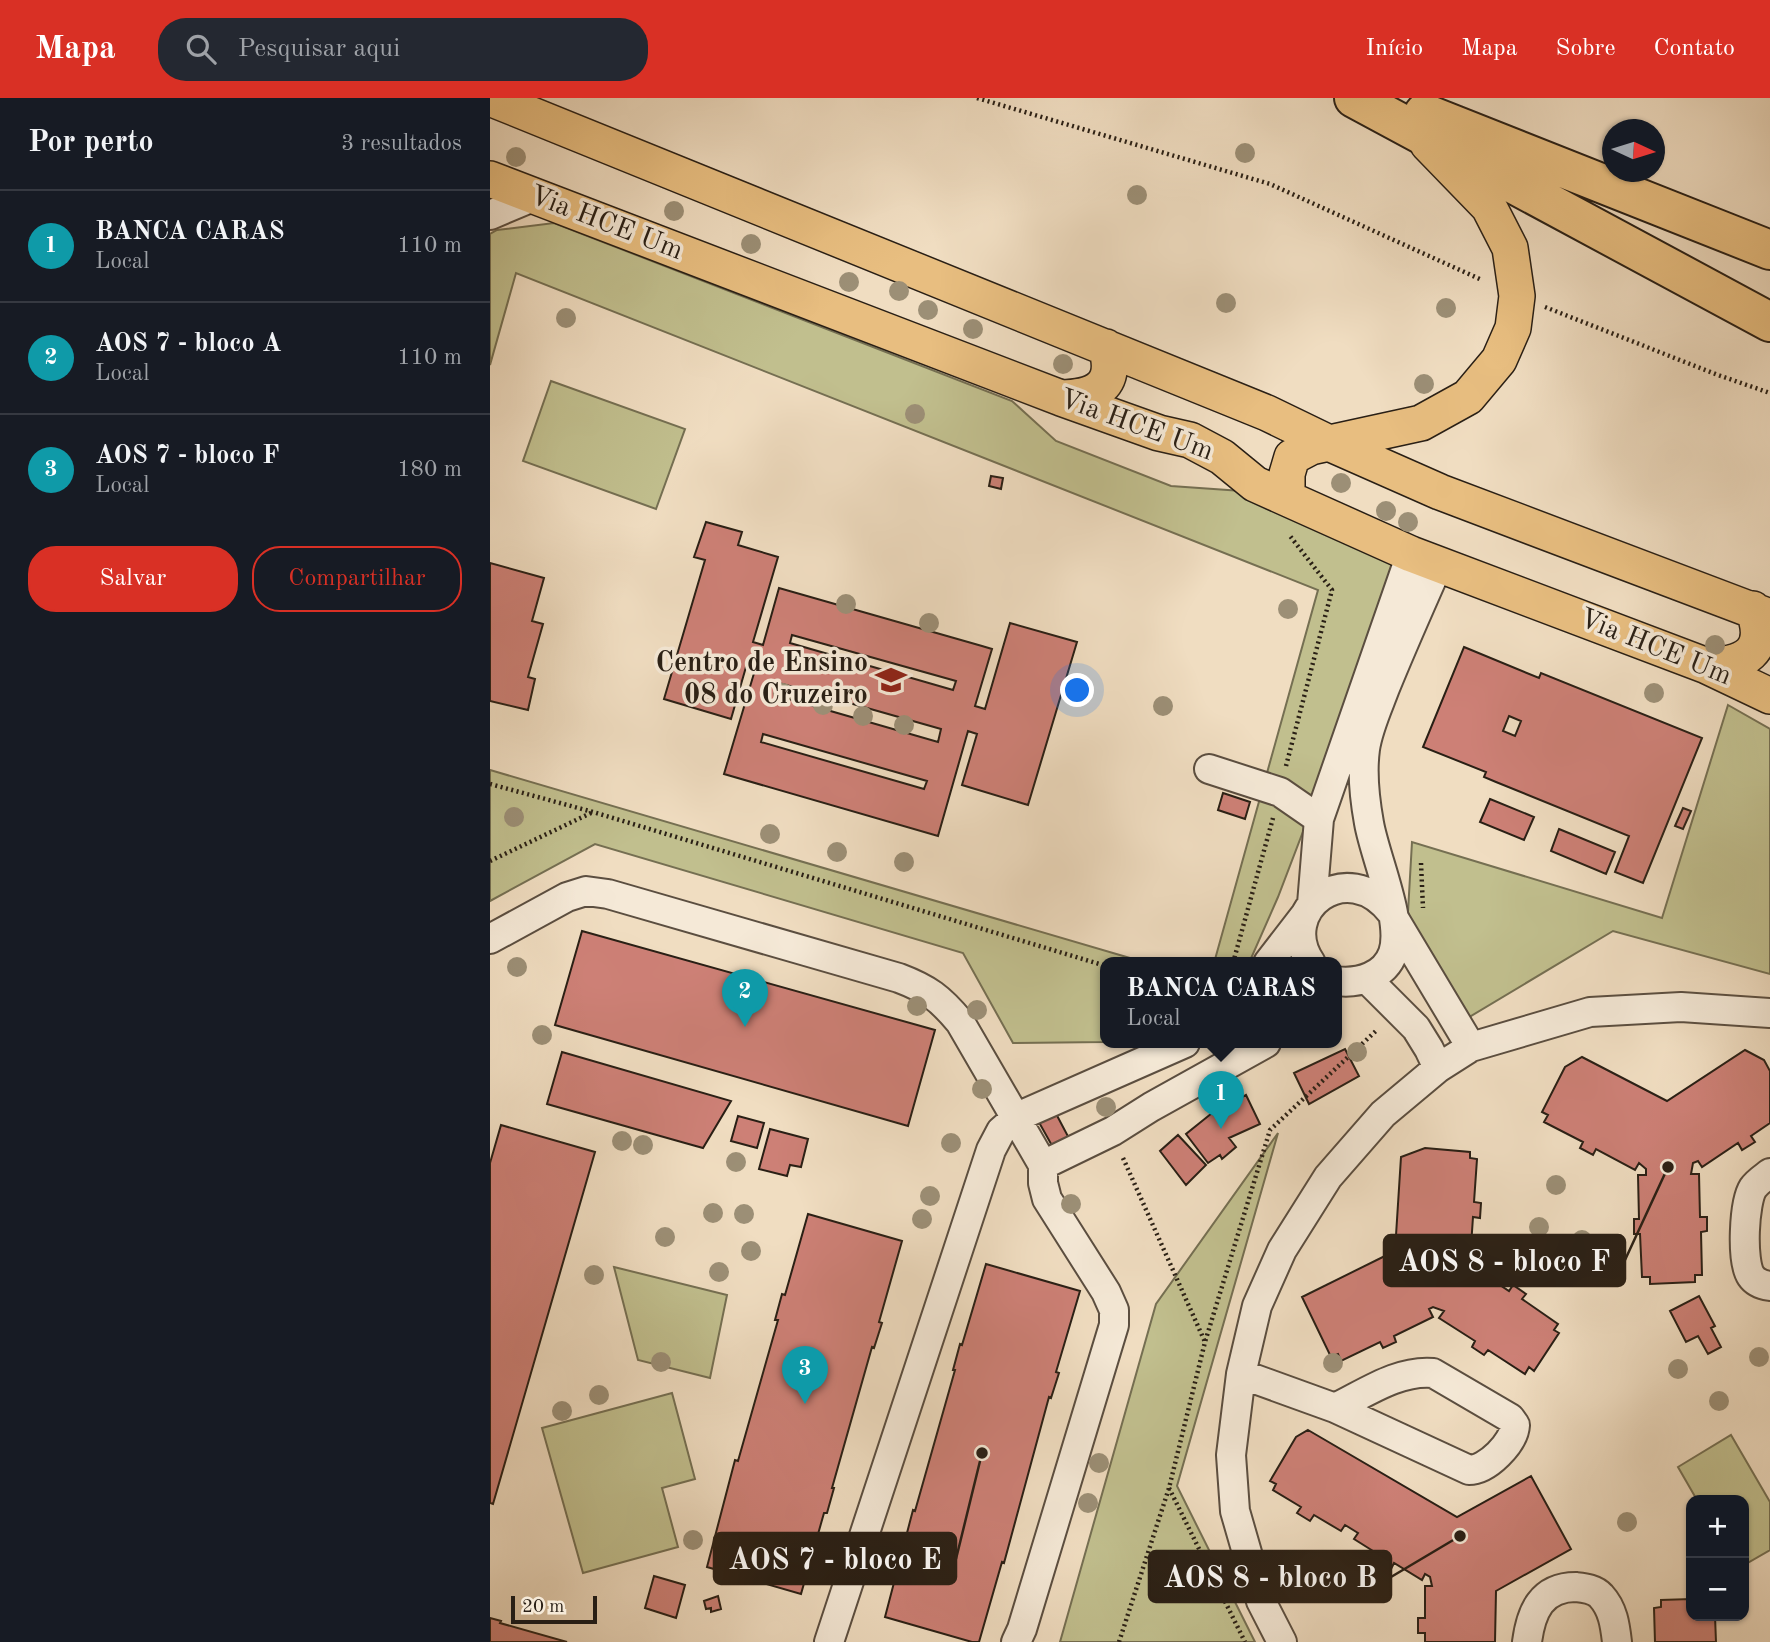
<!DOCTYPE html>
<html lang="pt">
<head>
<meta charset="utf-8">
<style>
  body { margin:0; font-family:"Old Standard TT",serif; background:#242831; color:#f1f3f6 }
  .controls { position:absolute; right:21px; bottom:21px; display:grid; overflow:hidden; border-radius:14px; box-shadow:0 2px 5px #0004 }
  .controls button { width:63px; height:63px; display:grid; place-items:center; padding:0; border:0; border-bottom:2px solid #363941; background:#171b24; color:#f1f3f6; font:35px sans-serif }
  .compass { position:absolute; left:1112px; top:21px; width:63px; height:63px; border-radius:50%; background:#171b24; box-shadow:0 2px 5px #0004; rotate:94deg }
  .scale { position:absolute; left:21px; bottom:18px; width:86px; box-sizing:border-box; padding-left:7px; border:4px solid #291f15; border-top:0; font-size:19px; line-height:24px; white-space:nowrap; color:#291f15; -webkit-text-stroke:5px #f5e9d7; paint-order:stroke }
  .you { position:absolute; left:588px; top:593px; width:24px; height:24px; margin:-18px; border:5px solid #fff; border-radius:50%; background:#1a73e8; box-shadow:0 0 0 10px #1a73e833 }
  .badge { display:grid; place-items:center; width:46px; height:46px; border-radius:50%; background:#d93025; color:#fff; font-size:23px; font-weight:700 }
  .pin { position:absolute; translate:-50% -58px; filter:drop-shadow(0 2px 4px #0008) }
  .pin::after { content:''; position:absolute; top:37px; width:24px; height:21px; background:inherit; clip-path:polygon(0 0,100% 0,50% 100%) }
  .popup { position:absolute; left:610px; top:859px; width:242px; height:91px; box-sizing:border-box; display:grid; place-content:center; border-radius:14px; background:#171b24; filter:drop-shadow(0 2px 5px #0005); font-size:23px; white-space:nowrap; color:#9ea1a6 }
  .popup b { font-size:26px; color:#f1f3f6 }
  .popup::after { content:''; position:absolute; left:50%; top:100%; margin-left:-14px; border:14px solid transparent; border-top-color:#171b24 }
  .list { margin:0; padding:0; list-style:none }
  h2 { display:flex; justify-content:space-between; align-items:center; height:91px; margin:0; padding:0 28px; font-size:30px }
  h2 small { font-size:23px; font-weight:400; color:#9ea1a6 }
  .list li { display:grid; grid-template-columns:46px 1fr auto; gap:21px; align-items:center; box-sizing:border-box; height:112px; padding:0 28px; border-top:2px solid #363941 }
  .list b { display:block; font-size:26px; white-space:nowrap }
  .list p { margin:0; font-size:23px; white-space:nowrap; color:#9ea1a6 }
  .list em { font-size:23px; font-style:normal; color:#9ea1a6 }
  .actions { display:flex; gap:14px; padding:21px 28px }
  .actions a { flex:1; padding:16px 0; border:2px solid #d93025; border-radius:28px; text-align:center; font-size:24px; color:#d93025 }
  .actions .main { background:#d93025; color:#fff }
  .icon { flex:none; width:38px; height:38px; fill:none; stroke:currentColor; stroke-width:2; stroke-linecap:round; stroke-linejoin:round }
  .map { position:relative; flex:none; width:1280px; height:1544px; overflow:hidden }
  header { display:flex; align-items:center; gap:42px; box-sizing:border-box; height:98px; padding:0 35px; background:#d93025; color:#fff }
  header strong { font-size:33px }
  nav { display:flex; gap:38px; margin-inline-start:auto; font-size:24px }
  .search { width:490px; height:63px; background:#242831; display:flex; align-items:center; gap:18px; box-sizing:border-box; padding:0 24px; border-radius:28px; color:#9ea1a6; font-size:26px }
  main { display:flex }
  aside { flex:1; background:#171b24 }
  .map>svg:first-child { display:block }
  .green { fill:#c1bf8e; stroke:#756f52; stroke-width:2 }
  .building { fill:#cd8076; stroke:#291f15; stroke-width:2; fill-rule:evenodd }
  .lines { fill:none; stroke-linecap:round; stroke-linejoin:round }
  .minor-casing { stroke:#5b4e40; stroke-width:32 }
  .major-casing { stroke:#291f15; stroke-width:38 }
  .highway-casing { stroke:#291f15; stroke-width:42 }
  .path { stroke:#291f15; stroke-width:4.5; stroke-dasharray:2 3.5; stroke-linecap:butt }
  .minor { stroke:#f5e9d7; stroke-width:28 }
  .major { stroke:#e8be80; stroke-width:35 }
  .highway { stroke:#e8be80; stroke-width:38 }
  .tree { fill:#9c8f76 }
  .labels { text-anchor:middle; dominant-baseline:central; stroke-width:7; stroke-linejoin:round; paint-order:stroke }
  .street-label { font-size:28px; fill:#291f15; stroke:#f5e9d7 }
  .poi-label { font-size:28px; font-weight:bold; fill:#291f15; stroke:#f5e9d7; text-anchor:end }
  .leader { fill:none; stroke:#291f15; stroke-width:2.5 }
  .callout-dot { fill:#291f15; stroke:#f5e9d7; stroke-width:2.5 }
  .callout { fill:#291f15; stroke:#291f15; stroke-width:2.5 }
  .callout-label { font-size:30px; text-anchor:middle; font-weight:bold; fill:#fff }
</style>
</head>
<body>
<header>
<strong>Mapa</strong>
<div class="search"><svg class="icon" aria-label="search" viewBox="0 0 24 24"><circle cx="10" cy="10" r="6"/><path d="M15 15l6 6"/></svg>Pesquisar aqui</div>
<nav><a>Início</a><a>Mapa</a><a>Sobre</a><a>Contato</a></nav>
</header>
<main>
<aside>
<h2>Por perto<small>3 resultados</small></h2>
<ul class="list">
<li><span class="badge" style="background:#0f9aa8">1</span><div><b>BANCA CARAS</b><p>Local</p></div><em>110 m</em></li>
<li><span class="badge" style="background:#0f9aa8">2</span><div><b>AOS 7 - bloco A</b><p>Local</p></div><em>110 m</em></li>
<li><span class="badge" style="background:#0f9aa8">3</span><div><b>AOS 7 - bloco F</b><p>Local</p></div><em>180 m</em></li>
</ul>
<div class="actions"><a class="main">Salvar</a><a>Compartilhar</a></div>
</aside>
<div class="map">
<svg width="1280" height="1544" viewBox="0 0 1280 1544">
  <rect width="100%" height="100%" fill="#f0ddc1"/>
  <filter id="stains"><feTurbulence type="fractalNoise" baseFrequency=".00286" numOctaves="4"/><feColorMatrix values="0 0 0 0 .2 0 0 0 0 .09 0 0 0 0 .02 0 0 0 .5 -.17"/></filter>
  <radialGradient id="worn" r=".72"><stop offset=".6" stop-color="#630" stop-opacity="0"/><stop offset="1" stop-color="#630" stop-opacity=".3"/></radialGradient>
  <path class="green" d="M 64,125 L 522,303 L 566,343 L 681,388 L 766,394 L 913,472 L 788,799 L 759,865 L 724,865 L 828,492 L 26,175 L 0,267 L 0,136 L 7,132 Z
    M 61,283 L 195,331 L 166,411 L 33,363 Z
    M 1238,607 L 1280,631 L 1280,876 L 1123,833 L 966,927 L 936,874 L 918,814 L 922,744 L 1172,820 Z
    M 0,672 L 657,865 L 616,865 L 615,944 L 523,945 L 473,855 L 105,746 L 0,803 Z
    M 788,1035 L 687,1388 L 765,1544 L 570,1544 L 666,1206 Z
    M 124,1169 L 237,1197 L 220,1280 L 148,1262 Z
    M 182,1295 L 205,1381 L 172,1390 L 188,1449 L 93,1475 L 52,1330 Z
    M 1241,1337 L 1280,1404 L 1280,1452 L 1254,1467 L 1254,1402 L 1207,1402 L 1188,1369 Z"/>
  <path class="building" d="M 501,378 L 513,380 L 511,391 L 499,388 Z
    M 216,424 L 252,434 L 248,447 L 288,459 L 263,544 L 273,547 L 289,490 L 492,548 L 502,551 L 485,608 L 495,611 L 520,525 L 587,544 L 538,707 L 472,687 L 487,636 L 478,633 L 448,738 L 234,676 L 265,572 L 256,569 L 241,621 L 174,601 L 215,462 L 204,459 ZM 302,537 L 466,583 L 463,592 L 300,545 ZM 289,585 L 451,631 L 448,644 L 285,597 ZM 273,636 L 437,683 L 434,691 L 271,644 Z
    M 0,465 L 54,480 L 42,523 L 53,526 L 38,579 L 45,581 L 38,612 L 0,603 Z
    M 974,549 L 1049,580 L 1051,575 L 1212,640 L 1153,785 L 1125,774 L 1139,738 L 1006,684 L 994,679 L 996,674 L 933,649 ZM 1019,618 L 1031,623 L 1025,638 L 1013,633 Z
    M 733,695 L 760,704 L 755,721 L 728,712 Z
    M 1000,701 L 1044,719 L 1034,742 L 990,724 Z
    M 1193,710 L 1201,713 L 1193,731 L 1185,728 Z
    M 1069,731 L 1125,754 L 1116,776 L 1061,753 Z
    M 92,833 L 445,932 L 418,1028 L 65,927 Z
    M 855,951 L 869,978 L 819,1006 L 804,975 Z
    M 1255,952 L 1274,962 L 1280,973 L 1280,1025 L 1261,1038 L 1265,1044 L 1252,1052 L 1248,1045 L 1212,1069 L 1208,1063 L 1203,1065 L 1201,1076 L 1209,1076 L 1210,1119 L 1217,1119 L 1217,1133 L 1211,1134 L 1212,1177 L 1205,1177 L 1205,1184 L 1160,1186 L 1160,1179 L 1152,1179 L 1150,1136 L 1144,1136 L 1144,1121 L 1149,1121 L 1148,1077 L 1156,1077 L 1156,1071 L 1149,1065 L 1145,1072 L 1106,1051 L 1103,1057 L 1090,1050 L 1093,1044 L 1054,1024 L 1058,1017 L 1052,1014 L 1075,969 L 1092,959 L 1177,1003 Z
    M 72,954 L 241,1003 L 213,1050 L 195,1045 L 57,1006 Z
    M 756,997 L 770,1026 L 739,1040 L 746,1049 L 732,1061 L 730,1057 L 718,1065 L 696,1036 L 722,1015 L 723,1016 Z
    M 563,1010 L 581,1044 L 565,1053 L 546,1019 Z
    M 248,1018 L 274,1025 L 267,1050 L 241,1043 Z
    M 11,1027 L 105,1054 L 3,1406 L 0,1405 L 0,1065 Z
    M 280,1031 L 318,1041 L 311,1069 L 300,1067 L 297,1078 L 269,1071 Z
    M 688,1037 L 716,1067 L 696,1087 L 670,1053 Z
    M 935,1050 L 980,1054 L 980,1060 L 987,1061 L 984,1104 L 991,1105 L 990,1120 L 983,1119 L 980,1163 L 972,1162 L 974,1172 L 979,1175 L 983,1169 L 1019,1193 L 1023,1187 L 1036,1196 L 1032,1201 L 1068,1226 L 1064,1232 L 1069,1235 L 1044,1273 L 1039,1269 L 1035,1276 L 998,1252 L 994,1257 L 982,1249 L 985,1243 L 949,1220 L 954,1213 L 943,1209 L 939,1211 L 943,1219 L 904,1238 L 906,1244 L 893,1250 L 890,1244 L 851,1263 L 848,1256 L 841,1259 L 812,1199 L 905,1153 L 911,1059 Z
    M 318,1116 L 412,1143 L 389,1224 L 392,1225 L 384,1250 L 382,1249 L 342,1390 L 344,1390 L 337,1415 L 334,1415 L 311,1496 L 217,1469 L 245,1362 L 248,1363 L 288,1222 L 285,1222 L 292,1196 L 295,1197 Z
    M 496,1166 L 590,1193 L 566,1274 L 569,1275 L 561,1300 L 559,1299 L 514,1465 L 512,1464 L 489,1544 L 482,1544 L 395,1519 L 423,1412 L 425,1413 L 465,1272 L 463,1272 L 470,1246 L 472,1247 Z
    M 1209,1198 L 1225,1228 L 1221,1230 L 1231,1249 L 1218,1256 L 1208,1238 L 1196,1244 L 1180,1213 Z
    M 818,1332 L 967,1419 L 1041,1378 L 1081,1451 L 1006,1493 L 1005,1544 L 935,1544 L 935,1535 L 928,1535 L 928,1520 L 935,1520 L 935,1488 L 942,1488 L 940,1479 L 935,1476 L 932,1482 L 904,1465 L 901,1471 L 888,1463 L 891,1458 L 864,1441 L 868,1435 L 855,1427 L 851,1433 L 824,1417 L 820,1423 L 807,1415 L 811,1409 L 783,1392 L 786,1386 L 780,1383 L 806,1339 Z
    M 164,1478 L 195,1487 L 186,1520 L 155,1510 Z
    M 228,1498 L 231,1511 L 221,1514 L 221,1510 L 216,1511 L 214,1503 Z
    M 1201,1501 L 1201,1518 L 1225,1518 L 1226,1544 L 1165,1544 L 1164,1510 L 1171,1509 L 1171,1502 Z
    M 0,1520 L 11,1523 L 10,1525 L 77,1544 L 0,1544 Z"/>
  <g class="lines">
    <defs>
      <path id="minor" d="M 0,117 L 45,98
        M 719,671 L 790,694 L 829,721
        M 822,806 L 829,721 L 921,456
        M 905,822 L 981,949
        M 0,841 L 77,799 L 96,793 L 118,796 L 409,880 C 438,891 450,900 470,924 L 553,1067 L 553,1085 L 557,1101 L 616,1194 L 624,1212 L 624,1227 L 532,1531 L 526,1544
        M 778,865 L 815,817
        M 821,865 C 785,813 857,756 902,815
        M 877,881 L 926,930 L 939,951 L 948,970
        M 846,883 C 869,886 895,878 903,855 C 914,823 885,760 879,725 C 875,703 872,673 875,651 C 878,630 888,609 895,590 C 912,548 930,508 948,467
        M 553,1067 L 623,1033 L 661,1009 L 776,945
        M 1280,1075 C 1275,1079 1267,1084 1263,1090 C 1254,1104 1251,1163 1261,1178 C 1265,1184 1273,1187 1280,1188
        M 751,1276 L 845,1310 L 979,1372 C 997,1372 1024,1345 1025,1327 L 1020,1320 L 943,1275 C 908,1272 876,1295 845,1310
        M 339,1544 L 501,1052 L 511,1033 L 527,1019 L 695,945
        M 792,1544 L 771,1503 L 745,1413 L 741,1357 L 751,1276 L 767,1208 L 792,1152 L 838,1079 L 893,1016 L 948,970 L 981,949 L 1100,914 L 1191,909 L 1280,915
        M 1037,1544 C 1041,1514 1051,1489 1086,1489 C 1095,1490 1105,1491 1111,1498 C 1123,1511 1125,1527 1127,1544"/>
      <path id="major" d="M 0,0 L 777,315 L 839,345 L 950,394 L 1280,519
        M 0,81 L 571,300 L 669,335 L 700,342 L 732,359 L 765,386 L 921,456 L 1217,568 L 1280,598
        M 571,300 C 606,299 628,288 616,249
        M 797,400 L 797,376 L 802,359 L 821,349 L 931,325 L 978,299 L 1009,262 L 1023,230 L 1027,198 L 1020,150 L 999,109 L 938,46
        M 1217,568 C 1254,566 1280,555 1263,511"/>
      <path id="highway" d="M 864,0 L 1280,224
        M 934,15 L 1280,152"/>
    </defs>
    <use href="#minor" class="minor-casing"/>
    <use href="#major" class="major-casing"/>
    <use href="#highway" class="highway-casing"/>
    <path class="path" d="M 487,0 L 780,86 L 992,182
      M 1055,209 L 1228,277 L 1280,295
      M 796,668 L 842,492 L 800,438
      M 0,686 L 103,714 L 616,868
      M 0,763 L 103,714
      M 931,765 L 933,810
      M 743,865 L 783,720
      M 633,1060 L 715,1244
      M 679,1390 L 755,1544
      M 629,1544 L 679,1390 L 715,1244 L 780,1032 L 888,931"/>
    <use href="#minor" class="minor"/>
    <use href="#major" class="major"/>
    <use href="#highway" class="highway"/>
  </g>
  <g class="tree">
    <circle cx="755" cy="55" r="10"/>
    <circle cx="26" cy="59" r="10"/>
    <circle cx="647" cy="97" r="10"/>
    <circle cx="184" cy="113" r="10"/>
    <circle cx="261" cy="146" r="10"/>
    <circle cx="359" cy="184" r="10"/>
    <circle cx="409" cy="193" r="10"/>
    <circle cx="736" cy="205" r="10"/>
    <circle cx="956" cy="210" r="10"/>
    <circle cx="438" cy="212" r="10"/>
    <circle cx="76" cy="220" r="10"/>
    <circle cx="483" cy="231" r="10"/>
    <circle cx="573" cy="266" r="10"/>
    <circle cx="934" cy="286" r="10"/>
    <circle cx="425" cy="316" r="10"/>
    <circle cx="851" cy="385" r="10"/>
    <circle cx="896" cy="413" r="10"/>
    <circle cx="918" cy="424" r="10"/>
    <circle cx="356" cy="506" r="10"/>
    <circle cx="798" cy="511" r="10"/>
    <circle cx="439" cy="525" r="10"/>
    <circle cx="1225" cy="547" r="10"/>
    <circle cx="293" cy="595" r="10"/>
    <circle cx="1164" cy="595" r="10"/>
    <circle cx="333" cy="607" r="10"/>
    <circle cx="673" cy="608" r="10"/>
    <circle cx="373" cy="618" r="10"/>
    <circle cx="414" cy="627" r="10"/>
    <circle cx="24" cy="719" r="10"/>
    <circle cx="280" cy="736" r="10"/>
    <circle cx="347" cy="754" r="10"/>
    <circle cx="414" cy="764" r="10"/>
    <circle cx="27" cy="869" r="10"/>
    <circle cx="427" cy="908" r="10"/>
    <circle cx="487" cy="912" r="10"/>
    <circle cx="52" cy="937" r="10"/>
    <circle cx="867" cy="954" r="10"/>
    <circle cx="492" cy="991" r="10"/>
    <circle cx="616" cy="1009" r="10"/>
    <circle cx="132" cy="1043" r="10"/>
    <circle cx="461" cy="1045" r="10"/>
    <circle cx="153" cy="1047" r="10"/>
    <circle cx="246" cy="1064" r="10"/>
    <circle cx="1066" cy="1087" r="10"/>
    <circle cx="440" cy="1098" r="10"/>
    <circle cx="581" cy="1106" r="10"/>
    <circle cx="223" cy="1115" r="10"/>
    <circle cx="254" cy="1116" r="10"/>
    <circle cx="432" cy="1121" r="10"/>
    <circle cx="1049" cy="1129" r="10"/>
    <circle cx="175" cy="1139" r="10"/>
    <circle cx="1092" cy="1142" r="10"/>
    <circle cx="261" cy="1153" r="10"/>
    <circle cx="229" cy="1174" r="10"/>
    <circle cx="104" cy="1177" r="10"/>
    <circle cx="1269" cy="1259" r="10"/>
    <circle cx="171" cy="1264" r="10"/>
    <circle cx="843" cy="1265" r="10"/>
    <circle cx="1188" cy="1271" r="10"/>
    <circle cx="109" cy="1297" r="10"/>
    <circle cx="1229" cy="1303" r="10"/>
    <circle cx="72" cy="1313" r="10"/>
    <circle cx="609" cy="1365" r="10"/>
    <circle cx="598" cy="1405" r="10"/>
    <circle cx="1137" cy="1424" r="10"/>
    <circle cx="203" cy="1442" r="10"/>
  </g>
  <defs>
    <symbol id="school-bare" viewBox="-9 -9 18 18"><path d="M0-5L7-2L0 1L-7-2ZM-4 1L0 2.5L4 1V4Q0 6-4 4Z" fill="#8f2418" stroke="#f5e9d7" stroke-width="2.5" paint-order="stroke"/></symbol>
  </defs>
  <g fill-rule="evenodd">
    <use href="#school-bare" x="379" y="560" width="44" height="44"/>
  </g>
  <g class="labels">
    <g class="street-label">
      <text transform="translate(116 126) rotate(21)">Via HCE Um</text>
      <text transform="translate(646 328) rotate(20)">Via HCE Um</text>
      <text transform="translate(1165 550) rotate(22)">Via HCE Um</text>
    </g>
    <g class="poi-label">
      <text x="378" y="566">Centro de Ensino<tspan x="378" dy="32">08 do Cruzeiro</tspan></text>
    </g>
  </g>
  <path class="leader" d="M1178 1069L1135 1162M492 1355L466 1461M970 1438L901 1479"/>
  <g class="callout-dot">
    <circle cx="1178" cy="1069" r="7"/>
    <circle cx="492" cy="1355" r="7"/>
    <circle cx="970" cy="1438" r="7"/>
  </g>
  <g class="callout">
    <rect x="894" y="1137" width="241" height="51" rx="7"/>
    <rect x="224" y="1435" width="242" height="51" rx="7"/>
    <rect x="659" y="1453" width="242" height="51" rx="7"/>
  </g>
  <g class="callout-label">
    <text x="1014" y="1173">AOS 8 - bloco F</text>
    <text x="345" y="1471">AOS 7 - bloco E</text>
    <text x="780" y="1489">AOS 8 - bloco B</text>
  </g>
  <rect width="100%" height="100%" filter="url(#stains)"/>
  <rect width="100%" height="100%" fill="url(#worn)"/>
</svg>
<div class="controls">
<button>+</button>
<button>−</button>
</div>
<svg class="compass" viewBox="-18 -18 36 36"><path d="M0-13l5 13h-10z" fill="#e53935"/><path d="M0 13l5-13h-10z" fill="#9ea1a6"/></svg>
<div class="scale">20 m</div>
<div class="you"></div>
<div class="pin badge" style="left:731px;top:1031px;background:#0f9aa8">1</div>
<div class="popup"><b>BANCA CARAS</b>Local</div>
<div class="pin badge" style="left:255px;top:929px;background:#0f9aa8">2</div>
<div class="pin badge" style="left:315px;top:1306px;background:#0f9aa8">3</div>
</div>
</main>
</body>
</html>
